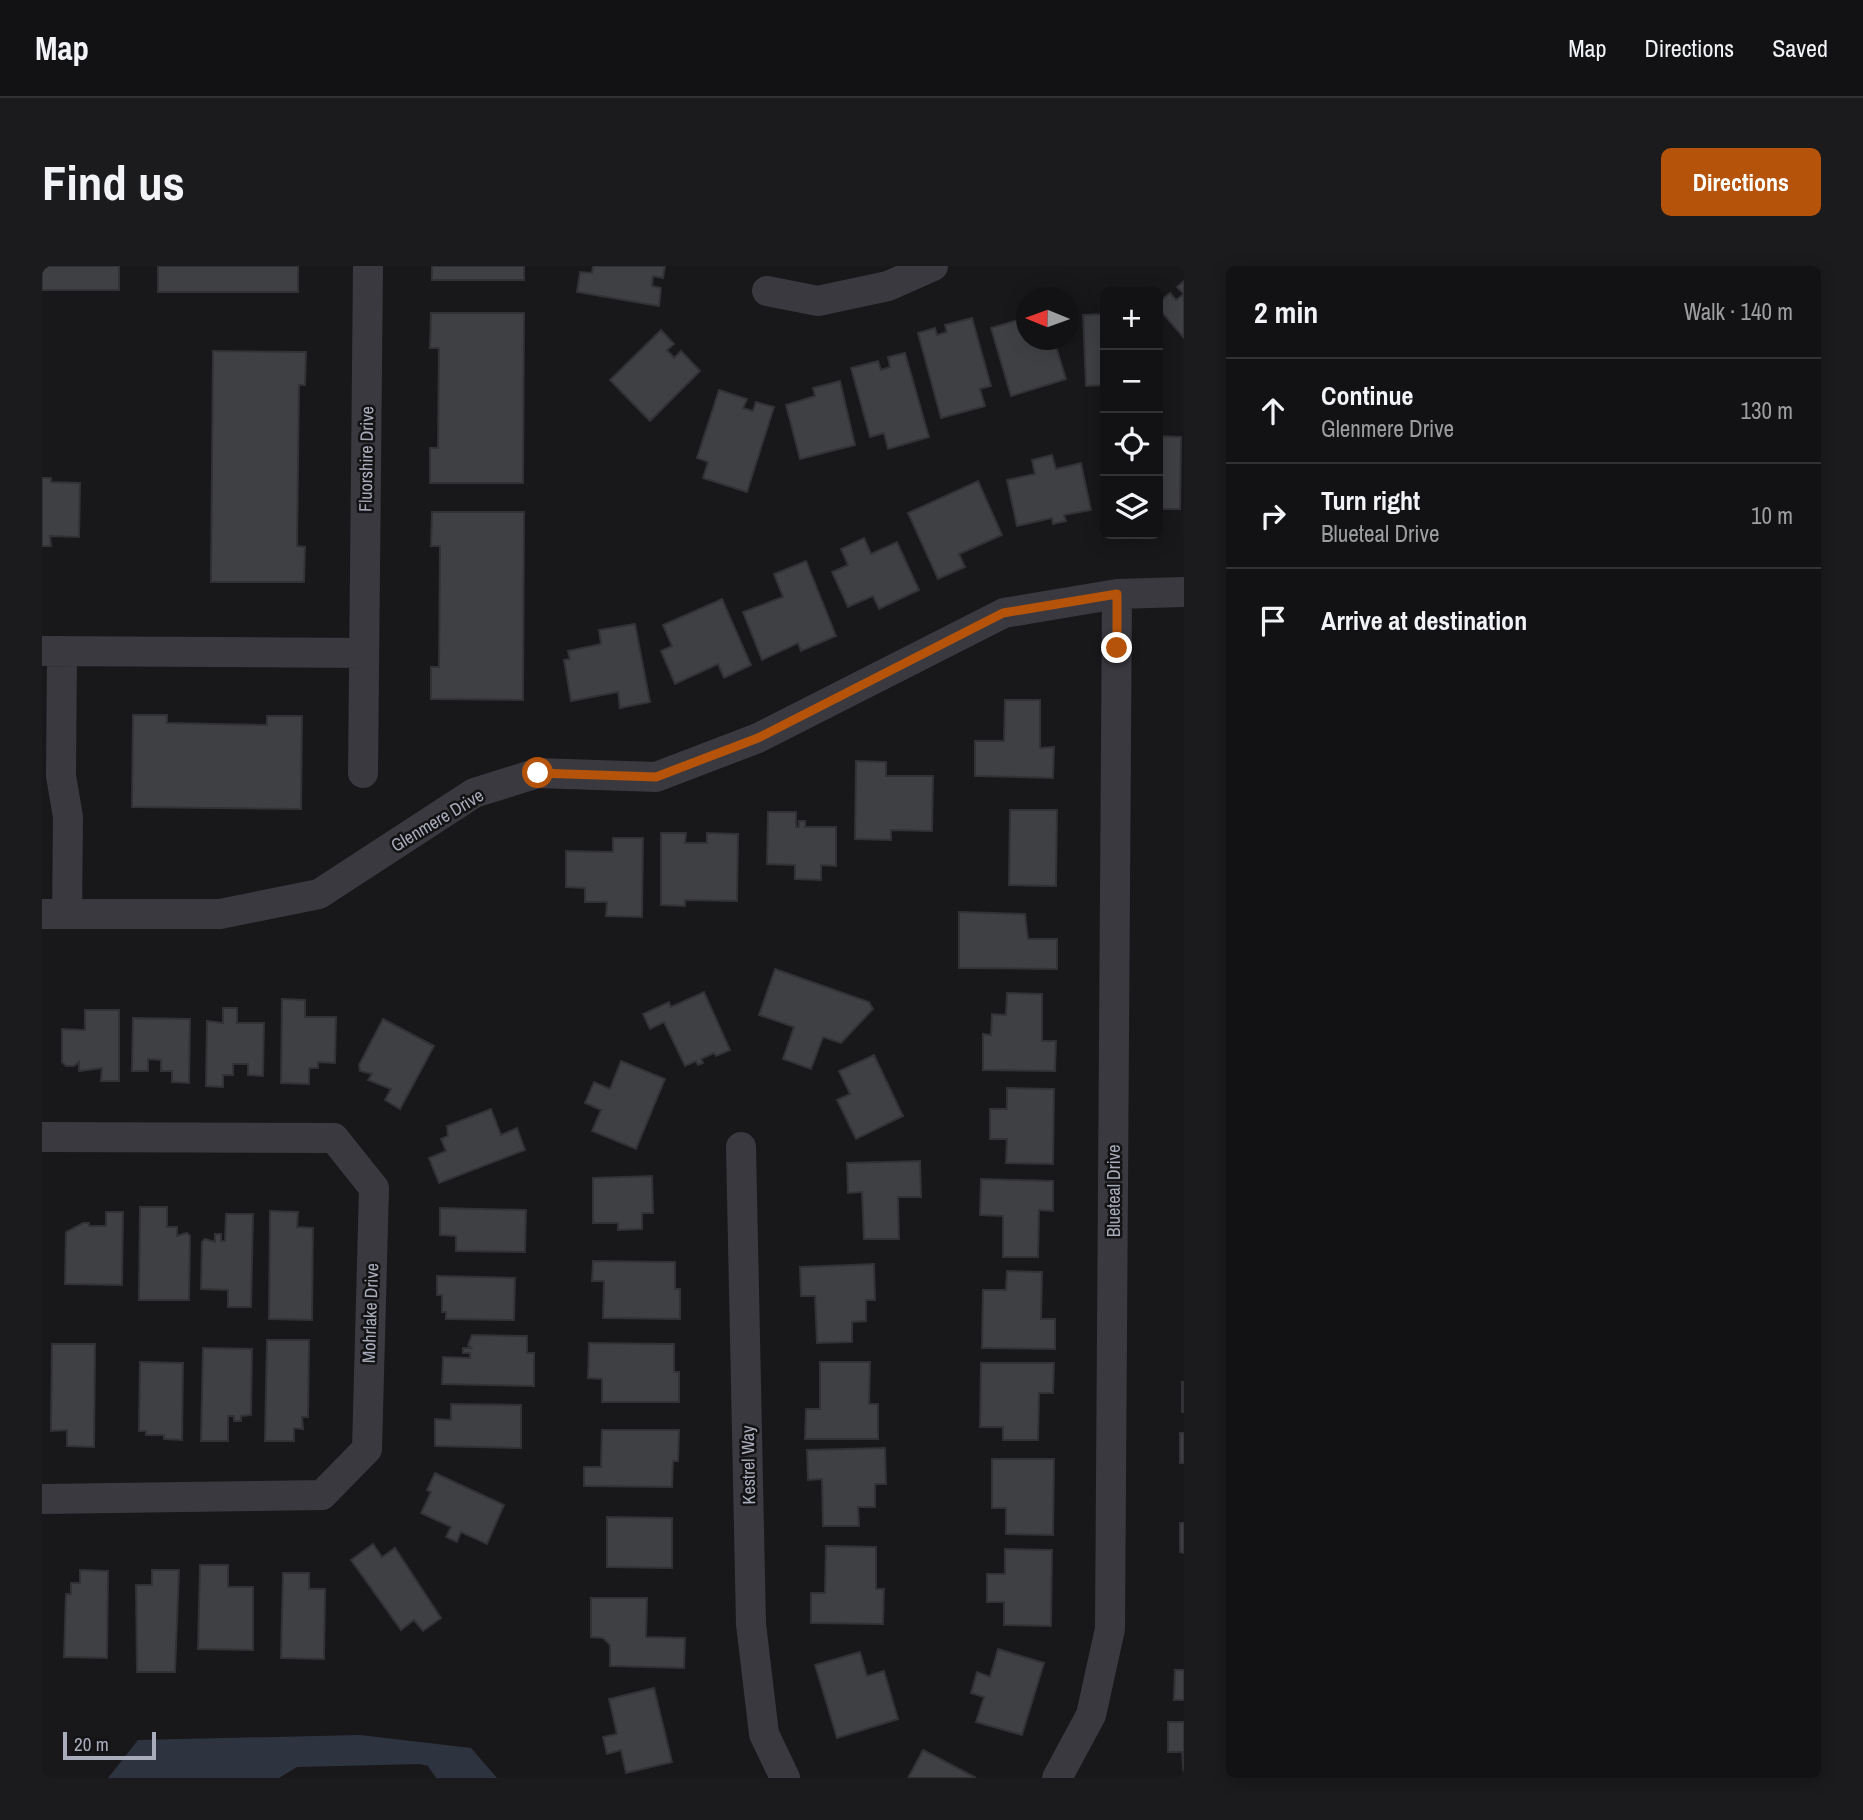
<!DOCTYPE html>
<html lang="en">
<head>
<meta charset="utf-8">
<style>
  body { margin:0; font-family:"Archivo Narrow",sans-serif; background:#1b1b1d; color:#f1f3f6 }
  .controls { position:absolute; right:21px; top:21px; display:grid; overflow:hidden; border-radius:10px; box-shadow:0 4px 18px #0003 }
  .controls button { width:63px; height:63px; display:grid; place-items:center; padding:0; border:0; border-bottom:2px solid #313234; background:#121214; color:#f1f3f6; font:35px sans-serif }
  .compass { position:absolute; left:974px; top:21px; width:63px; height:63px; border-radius:50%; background:#121214; box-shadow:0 4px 18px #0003; rotate:271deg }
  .scale { position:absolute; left:21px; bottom:18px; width:93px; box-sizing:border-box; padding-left:7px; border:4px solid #a9acba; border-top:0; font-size:19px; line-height:24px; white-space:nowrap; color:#a9acba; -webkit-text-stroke:5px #131315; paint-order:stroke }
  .stop { position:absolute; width:21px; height:21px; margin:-16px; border:5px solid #b45309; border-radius:50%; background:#fff }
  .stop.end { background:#b45309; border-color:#fff; box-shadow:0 2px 7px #0008 }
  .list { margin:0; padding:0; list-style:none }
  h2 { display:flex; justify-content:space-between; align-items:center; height:91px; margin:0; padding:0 28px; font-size:30px }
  h2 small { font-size:23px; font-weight:400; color:#9c9ea0 }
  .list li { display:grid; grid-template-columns:46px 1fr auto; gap:21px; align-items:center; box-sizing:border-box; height:105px; padding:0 28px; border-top:2px solid #313234 }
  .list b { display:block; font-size:26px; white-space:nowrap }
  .list p { margin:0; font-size:23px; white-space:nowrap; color:#9c9ea0 }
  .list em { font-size:23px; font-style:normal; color:#9c9ea0 }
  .icon { flex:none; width:38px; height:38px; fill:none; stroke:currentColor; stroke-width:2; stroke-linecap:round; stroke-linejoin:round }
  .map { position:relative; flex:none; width:1142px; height:1512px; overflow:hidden; border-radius:10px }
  header { display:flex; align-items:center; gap:42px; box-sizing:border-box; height:98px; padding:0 35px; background:#121214; border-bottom:2px solid #313234 }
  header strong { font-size:33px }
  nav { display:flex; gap:38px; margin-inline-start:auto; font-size:24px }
  .intro { display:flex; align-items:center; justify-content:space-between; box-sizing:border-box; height:168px; padding:0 42px }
  h1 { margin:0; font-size:49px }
  .button { padding:18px 32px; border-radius:10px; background:#b45309; color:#fff; font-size:24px; font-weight:700 }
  main { display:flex; gap:42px; padding:0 42px }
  aside { flex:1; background:#121214; border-radius:10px; box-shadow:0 4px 18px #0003 }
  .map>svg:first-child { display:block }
  .water { fill:#2d343f }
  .building { fill:#3f4044; stroke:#323236; stroke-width:2 }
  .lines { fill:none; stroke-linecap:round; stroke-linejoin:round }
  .minor { stroke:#39393f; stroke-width:30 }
  .route { stroke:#b45309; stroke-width:9 }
  .labels { text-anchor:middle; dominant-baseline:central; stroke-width:5; stroke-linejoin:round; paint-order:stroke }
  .street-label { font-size:18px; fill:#a9acba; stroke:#131315 }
</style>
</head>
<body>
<header>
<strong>Map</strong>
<nav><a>Map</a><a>Directions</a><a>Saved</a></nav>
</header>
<div class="intro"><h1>Find us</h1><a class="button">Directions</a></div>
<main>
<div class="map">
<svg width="1142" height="1512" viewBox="0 0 1142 1512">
  <rect width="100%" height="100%" fill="#18181a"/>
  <path class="water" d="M 318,1469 L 429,1482 L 455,1512 L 394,1512 L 386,1500 L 378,1498 L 255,1501 L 237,1512 L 66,1512 L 96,1474 Z"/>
  <path class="building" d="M 0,0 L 77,0 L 77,24 L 0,24 Z
    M 116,0 L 256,0 L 256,26 L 116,26 Z
    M 390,0 L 482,0 L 482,14 L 390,14 Z
    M 551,0 L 623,0 L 621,12 L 611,10 L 610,20 L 619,22 L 617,40 L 535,26 L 538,6 L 550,7 Z
    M 1142,15 L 1142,72 L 1116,42 L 1116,37 L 1128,27 L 1134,34 L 1142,28 L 1135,21 Z
    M 389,47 L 482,47 L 481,217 L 388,217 L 388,182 L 396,182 L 397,82 L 388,82 Z
    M 1063,48 L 1063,119 L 1044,120 L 1041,49 Z
    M 930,52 L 949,120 L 938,123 L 943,140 L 899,152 L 876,67 L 893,62 L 895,69 L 905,66 L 903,59 Z
    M 976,54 L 978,60 L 985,58 L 985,74 L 1012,74 L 1024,113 L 969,130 L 949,62 Z
    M 619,64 L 632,78 L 625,84 L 632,92 L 639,85 L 658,105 L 608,155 L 568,114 Z
    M 171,85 L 264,86 L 263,119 L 257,119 L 255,280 L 263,281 L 262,316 L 169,316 Z
    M 863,87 L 887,171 L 846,183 L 842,167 L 828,171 L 809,102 L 836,95 L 839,104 L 848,101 L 846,91 Z
    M 798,115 L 813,179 L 758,193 L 744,139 L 773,130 L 771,122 Z
    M 677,124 L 705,133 L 701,142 L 711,145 L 714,136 L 732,141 L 705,226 L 661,212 L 666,196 L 655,192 Z
    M 1116,170 L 1139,171 L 1138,243 L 1116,243 Z
    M 1010,189 L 1014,203 L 1039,197 L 1049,244 L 1022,249 L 1024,255 L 1015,257 L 1011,258 L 1010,252 L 975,260 L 965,214 L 993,208 L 990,194 Z
    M 1062,192 L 1063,192 L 1063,228 L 1062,228 Z
    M 0,212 L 9,212 L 9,216 L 38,217 L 37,271 L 8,270 L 9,280 L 0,280 Z
    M 936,215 L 960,269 L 917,288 L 923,301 L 896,313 L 866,247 Z
    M 390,246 L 482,246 L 481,434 L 389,433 L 389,401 L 397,401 L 398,280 L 389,280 Z
    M 822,272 L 829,288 L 855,276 L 877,324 L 837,343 L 831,330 L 806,341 L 790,306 L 806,299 L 799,283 Z
    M 764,295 L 794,370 L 759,385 L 756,377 L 720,394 L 701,346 L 741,331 L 732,308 Z
    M 680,333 L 709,399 L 682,412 L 676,398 L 633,418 L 619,385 L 630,380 L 621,359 Z
    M 593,358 L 608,436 L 578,442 L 576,426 L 529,435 L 522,394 L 528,393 L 526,385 L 559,378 L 557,364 Z
    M 963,434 L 998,434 L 998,482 L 1012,481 L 1011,512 L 933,510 L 933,475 L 962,475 Z
    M 91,449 L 125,449 L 125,457 L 225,459 L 225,450 L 260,450 L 259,543 L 90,541 Z
    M 814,495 L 844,496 L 844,510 L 891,510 L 890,565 L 849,564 L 849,574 L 813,573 Z
    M 968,544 L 1015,544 L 1014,620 L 967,619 Z
    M 726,546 L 754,546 L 754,561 L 757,561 L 757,555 L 763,555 L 763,561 L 794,561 L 794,600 L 779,599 L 779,614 L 753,613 L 753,599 L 725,598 Z
    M 619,567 L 644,567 L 643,577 L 665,577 L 665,567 L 696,568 L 695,635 L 643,634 L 643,640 L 619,639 Z
    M 571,572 L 601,572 L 600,651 L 564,650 L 565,636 L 543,636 L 543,622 L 524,621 L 524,585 L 571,586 Z
    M 917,646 L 983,648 L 986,673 L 1015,673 L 1015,703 L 917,702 Z
    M 733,703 L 827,736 L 831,743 L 799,777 L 781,771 L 769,803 L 741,793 L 752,761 L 717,749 Z
    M 662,726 L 688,784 L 674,790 L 672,787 L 659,793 L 661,797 L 656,799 L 654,795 L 643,800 L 622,756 L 608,763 L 601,748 L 627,736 L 629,741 Z
    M 965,727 L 1000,728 L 1000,775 L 1014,775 L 1013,805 L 941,804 L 941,768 L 949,769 L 950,748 L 964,749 Z
    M 240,733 L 263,734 L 263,751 L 294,751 L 293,797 L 276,796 L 276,802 L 267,802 L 267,818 L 239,817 Z
    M 181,742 L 195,742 L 195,757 L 222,757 L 221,810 L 206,809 L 206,798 L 191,798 L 191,809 L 181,809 L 181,821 L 164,820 L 165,755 L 181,757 Z
    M 43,744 L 77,744 L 77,815 L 59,815 L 60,802 L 37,805 L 37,796 L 32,800 L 24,800 L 20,796 L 20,763 L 43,764 Z
    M 91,752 L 148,753 L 147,817 L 130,816 L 130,805 L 119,805 L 119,794 L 106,793 L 106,805 L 90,805 Z
    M 341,753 L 392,780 L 358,843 L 343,834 L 349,823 L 326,814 L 330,808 L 318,805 L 317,799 Z
    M 832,789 L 861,850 L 814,873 L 795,834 L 808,828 L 797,805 Z
    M 579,795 L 623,813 L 594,883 L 550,865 L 559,844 L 543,837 L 552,816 L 568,823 Z
    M 965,822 L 1012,823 L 1011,898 L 964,897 L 965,873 L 948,873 L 948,843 L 965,843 Z
    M 449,843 L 459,869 L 475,862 L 483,884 L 397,917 L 387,892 L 404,885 L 399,873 L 406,870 L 405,860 Z
    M 878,895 L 879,931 L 856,931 L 857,973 L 822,973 L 820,926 L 806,927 L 805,897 Z
    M 610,910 L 611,947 L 600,947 L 600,963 L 576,964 L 576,957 L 551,957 L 551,912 Z
    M 939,913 L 1011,915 L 1011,945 L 997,944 L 996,991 L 961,991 L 961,950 L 938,949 Z
    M 98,941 L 125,941 L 125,961 L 135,961 L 135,970 L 145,967 L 148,970 L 147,1034 L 97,1034 Z
    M 398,942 L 484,944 L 483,986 L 414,985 L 414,970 L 398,969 Z
    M 228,945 L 256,946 L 255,961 L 271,962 L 270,1054 L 227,1053 Z
    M 64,946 L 81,946 L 80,1019 L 23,1018 L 24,966 L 41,957 L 47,957 L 47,960 L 64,960 Z
    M 184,948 L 211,948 L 209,1041 L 186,1041 L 186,1024 L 159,1023 L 160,976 L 163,973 L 173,976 L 173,968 L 179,968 L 179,975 L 183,975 Z
    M 551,995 L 633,996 L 633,1023 L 638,1023 L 638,1053 L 561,1052 L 562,1015 L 550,1015 Z
    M 832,998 L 833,1034 L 824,1034 L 824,1055 L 810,1056 L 810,1076 L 775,1077 L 773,1030 L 759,1030 L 758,1001 Z
    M 965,1005 L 1000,1006 L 999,1053 L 1013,1053 L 1013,1083 L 940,1082 L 941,1024 L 964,1024 Z
    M 395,1010 L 473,1012 L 472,1054 L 404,1053 L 404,1046 L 400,1046 L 400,1029 L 395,1029 Z
    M 430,1069 L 485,1070 L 485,1087 L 492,1087 L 492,1120 L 400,1118 L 401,1091 L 428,1092 L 428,1087 L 421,1087 L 421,1082 L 429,1082 L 426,1079 Z
    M 225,1074 L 267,1074 L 266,1151 L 260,1151 L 261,1163 L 252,1162 L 252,1175 L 223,1175 Z
    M 547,1077 L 632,1078 L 632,1106 L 637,1106 L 637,1136 L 560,1136 L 560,1113 L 546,1112 Z
    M 10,1078 L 53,1078 L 52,1181 L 25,1180 L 25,1164 L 9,1165 Z
    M 161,1082 L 210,1083 L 209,1149 L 199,1150 L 199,1155 L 192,1155 L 192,1150 L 186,1150 L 186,1175 L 159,1175 Z
    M 98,1096 L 141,1097 L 140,1174 L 122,1173 L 122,1169 L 104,1169 L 104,1165 L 97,1165 Z
    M 778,1096 L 828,1096 L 827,1138 L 836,1138 L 836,1173 L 763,1173 L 764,1143 L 778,1143 Z
    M 939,1097 L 1012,1097 L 1011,1127 L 997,1127 L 996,1174 L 961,1174 L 961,1161 L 938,1161 Z
    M 1140,1116 L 1142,1116 L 1142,1146 L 1140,1146 Z
    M 409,1138 L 479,1139 L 479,1182 L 393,1180 L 393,1153 L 409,1154 Z
    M 560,1164 L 637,1164 L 636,1195 L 631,1195 L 630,1221 L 542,1220 L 542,1201 L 559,1201 Z
    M 1138,1167 L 1142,1167 L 1142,1197 L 1138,1197 Z
    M 843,1182 L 844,1218 L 833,1218 L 833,1241 L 816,1241 L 817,1260 L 781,1260 L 780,1213 L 766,1214 L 765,1184 Z
    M 950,1193 L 1012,1193 L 1011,1269 L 964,1268 L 964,1242 L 950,1242 Z
    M 393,1207 L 462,1239 L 445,1278 L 419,1266 L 415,1276 L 404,1271 L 409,1261 L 379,1247 L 389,1226 L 385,1224 Z
    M 565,1251 L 630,1252 L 630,1302 L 565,1301 Z
    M 1138,1257 L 1142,1257 L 1142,1287 L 1138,1286 Z
    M 331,1278 L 340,1291 L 353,1282 L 399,1352 L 381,1365 L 372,1354 L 359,1364 L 309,1294 Z
    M 784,1280 L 834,1281 L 834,1323 L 842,1323 L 841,1358 L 769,1357 L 769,1327 L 783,1327 Z
    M 963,1283 L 1010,1284 L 1009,1360 L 962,1359 L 962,1336 L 945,1336 L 945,1308 L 963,1308 Z
    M 158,1299 L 186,1299 L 186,1321 L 211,1321 L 211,1384 L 156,1383 Z
    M 38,1304 L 66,1305 L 65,1392 L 22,1391 L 24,1328 L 29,1328 L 29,1317 L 38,1317 Z
    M 110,1304 L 137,1304 L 133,1406 L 95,1406 L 94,1319 L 110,1319 Z
    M 241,1307 L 267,1307 L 267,1323 L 283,1323 L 282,1393 L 239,1392 Z
    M 549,1332 L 605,1332 L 604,1371 L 643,1372 L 642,1402 L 568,1400 L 568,1379 L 561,1372 L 549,1371 Z
    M 956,1383 L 1002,1397 L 980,1469 L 934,1456 L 942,1431 L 929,1427 L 935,1406 L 948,1411 Z
    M 818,1386 L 825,1410 L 842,1405 L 856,1453 L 795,1472 L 773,1399 Z
    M 1133,1404 L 1142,1404 L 1142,1434 L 1132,1434 Z
    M 612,1422 L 630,1496 L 584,1507 L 579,1484 L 565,1488 L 561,1471 L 575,1468 L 567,1433 Z
    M 1126,1456 L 1142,1456 L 1142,1512 L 1140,1486 L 1126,1486 Z
    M 881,1484 L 923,1506 L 934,1512 L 866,1512 Z"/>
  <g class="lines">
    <path class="minor" d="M 725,25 L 776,35 L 846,20 L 891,0
      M 0,385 L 322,387
      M 20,385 L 19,510 L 26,551 L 25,648
      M 321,507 L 326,0
      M 0,648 L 178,648 L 277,628 L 432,527 L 496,507 L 614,511 L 716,472 L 962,347 L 1075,328 L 1142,326
      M 0,871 L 292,872 L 332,922 L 325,1183 L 280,1229 L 0,1233
      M 699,881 L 709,1358 L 722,1468 L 743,1512
      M 1015,1512 L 1049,1449 L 1068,1363 L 1075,328"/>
  </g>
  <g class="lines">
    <path class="route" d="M 496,507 L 614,511 L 716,472 L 961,347 L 1075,328 L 1075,382"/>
  </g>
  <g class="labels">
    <g class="street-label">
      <text transform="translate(324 193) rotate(-89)">Fluorshire Drive</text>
      <text transform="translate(395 554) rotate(-31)">Glenmere Drive</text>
      <text transform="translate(1071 925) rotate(-90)">Blueteal Drive</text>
      <text transform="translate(328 1047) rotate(-88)">Mohrlake Drive</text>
      <text transform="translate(706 1199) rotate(-91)">Kestrel Way</text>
    </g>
  </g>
</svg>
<div class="controls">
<button>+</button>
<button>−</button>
<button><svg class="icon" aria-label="locate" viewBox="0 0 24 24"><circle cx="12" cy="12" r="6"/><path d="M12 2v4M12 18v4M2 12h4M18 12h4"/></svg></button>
<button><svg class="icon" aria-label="layers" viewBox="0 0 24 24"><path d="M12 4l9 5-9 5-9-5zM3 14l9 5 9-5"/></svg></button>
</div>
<svg class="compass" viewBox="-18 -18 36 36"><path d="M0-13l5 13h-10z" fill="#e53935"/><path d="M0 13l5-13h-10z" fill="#9c9ea0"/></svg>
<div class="scale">20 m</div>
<div class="stop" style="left:496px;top:507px"></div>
<div class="stop end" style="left:1075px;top:382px"></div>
</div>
<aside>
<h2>2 min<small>Walk · 140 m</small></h2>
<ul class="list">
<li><svg class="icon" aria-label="ahead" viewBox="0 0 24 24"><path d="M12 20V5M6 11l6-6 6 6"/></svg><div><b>Continue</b><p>Glenmere Drive</p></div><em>130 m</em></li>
<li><svg class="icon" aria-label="right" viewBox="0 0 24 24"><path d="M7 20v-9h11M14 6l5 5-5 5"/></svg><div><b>Turn right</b><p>Blueteal Drive</p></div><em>10 m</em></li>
<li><svg class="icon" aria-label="arrive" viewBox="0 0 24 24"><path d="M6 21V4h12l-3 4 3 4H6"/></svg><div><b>Arrive at destination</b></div></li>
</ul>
</aside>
</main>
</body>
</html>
